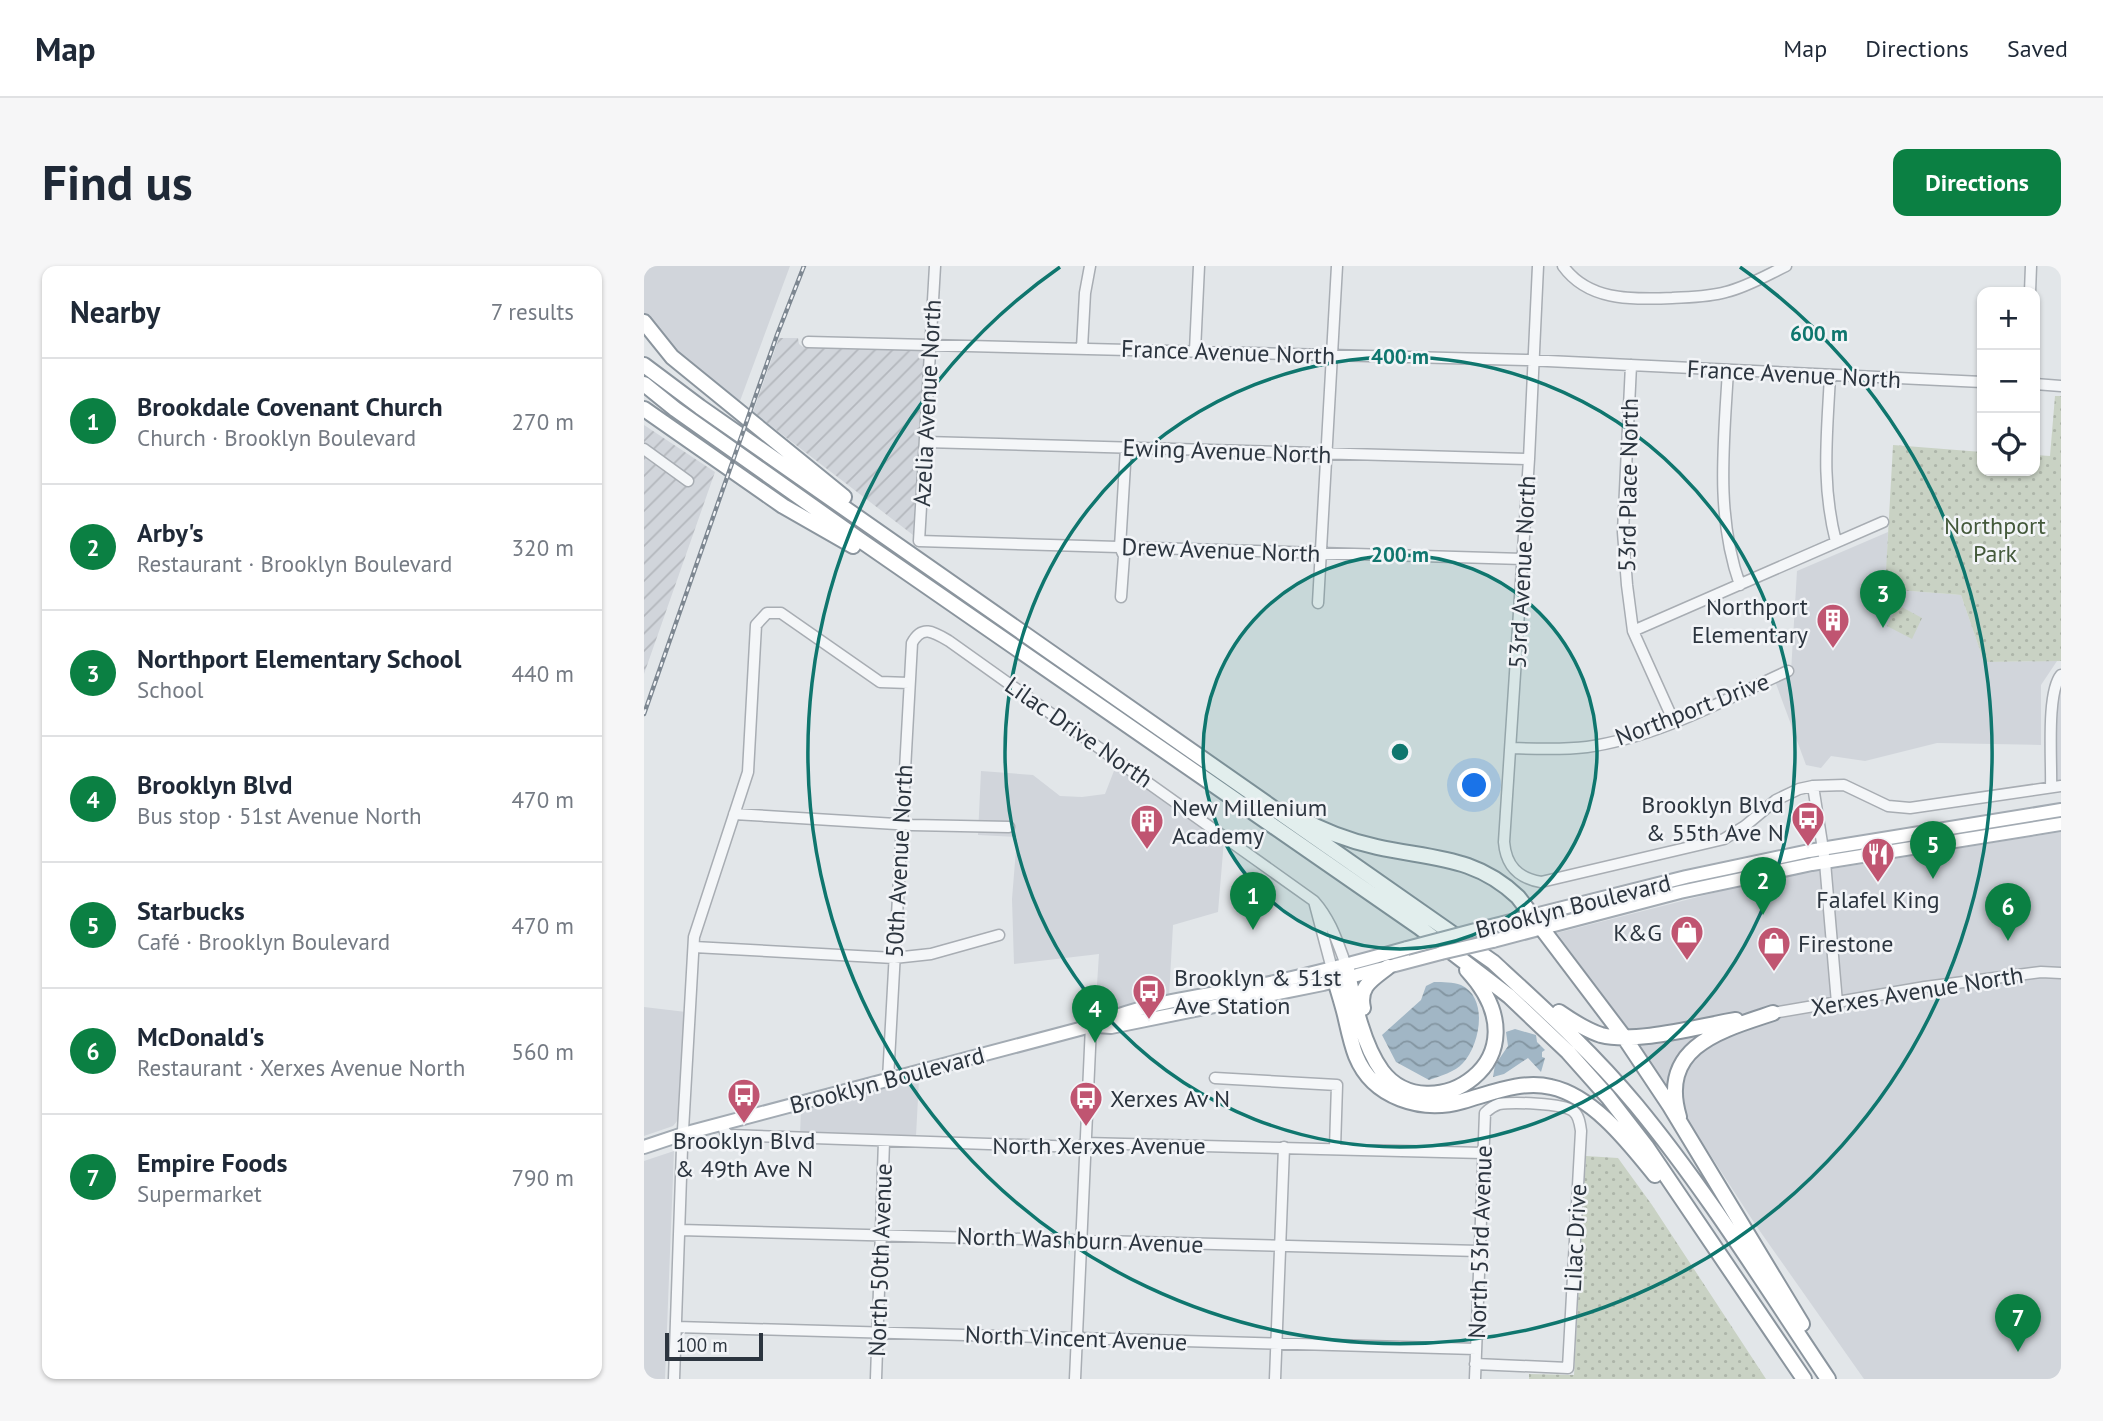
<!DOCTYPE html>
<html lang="en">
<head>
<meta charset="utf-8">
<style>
  body { margin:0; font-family:"PT Sans",sans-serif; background:#f6f6f7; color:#1f2937 }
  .controls { position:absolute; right:21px; top:21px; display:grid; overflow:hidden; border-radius:14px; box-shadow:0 2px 5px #0004 }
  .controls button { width:63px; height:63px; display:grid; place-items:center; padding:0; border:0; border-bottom:2px solid #e0e1e3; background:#fff; color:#1f2937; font:35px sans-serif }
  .scale { position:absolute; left:21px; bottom:18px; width:98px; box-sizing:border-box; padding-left:7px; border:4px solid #2c353f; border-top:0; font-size:19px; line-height:24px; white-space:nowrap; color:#2c353f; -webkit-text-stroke:5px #f2f4f7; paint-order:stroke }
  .you { position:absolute; left:831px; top:520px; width:24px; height:24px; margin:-18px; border:5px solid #fff; border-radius:50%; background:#1a73e8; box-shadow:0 0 0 10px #1a73e833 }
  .badge { display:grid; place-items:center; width:46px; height:46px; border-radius:50%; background:#0b8043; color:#fff; font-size:23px; font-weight:700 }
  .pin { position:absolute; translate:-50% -58px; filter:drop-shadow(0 2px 4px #0008) }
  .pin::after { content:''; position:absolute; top:37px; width:24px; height:21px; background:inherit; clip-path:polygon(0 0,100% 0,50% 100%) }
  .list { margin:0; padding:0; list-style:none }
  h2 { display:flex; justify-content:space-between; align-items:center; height:91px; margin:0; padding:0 28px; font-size:30px }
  h2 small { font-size:23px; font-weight:400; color:#747a83 }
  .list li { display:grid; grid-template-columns:46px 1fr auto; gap:21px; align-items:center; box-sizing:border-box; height:126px; padding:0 28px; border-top:2px solid #e0e1e3 }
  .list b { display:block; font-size:26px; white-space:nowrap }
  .list p { margin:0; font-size:23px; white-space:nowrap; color:#747a83 }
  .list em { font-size:23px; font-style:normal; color:#747a83 }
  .icon { flex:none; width:38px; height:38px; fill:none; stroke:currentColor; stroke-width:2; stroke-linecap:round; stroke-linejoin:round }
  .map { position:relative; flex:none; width:1417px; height:1113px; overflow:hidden; border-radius:14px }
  header { display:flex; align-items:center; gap:42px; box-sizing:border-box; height:98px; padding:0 35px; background:#fff; border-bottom:2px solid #e0e1e3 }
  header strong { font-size:33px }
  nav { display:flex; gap:38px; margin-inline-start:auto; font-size:24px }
  .intro { display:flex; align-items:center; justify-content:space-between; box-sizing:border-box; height:168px; padding:0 42px }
  h1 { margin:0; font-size:49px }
  .button { padding:18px 32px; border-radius:14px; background:#0b8043; color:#fff; font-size:24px; font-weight:700 }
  main { display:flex; gap:42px; padding:0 42px }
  aside { flex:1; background:#fff; border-radius:14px; box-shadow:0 2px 5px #0004 }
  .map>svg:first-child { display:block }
  .built { fill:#d1d5db }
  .industrial { fill:url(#industrial-furrows) }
  .grass { fill:url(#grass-dots) }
  .water { fill:url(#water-waves) }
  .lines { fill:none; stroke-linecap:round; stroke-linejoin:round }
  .minor-casing { stroke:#a8adb3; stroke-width:13 }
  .major-casing { stroke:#a3abb3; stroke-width:16 }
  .highway-casing { stroke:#8b959e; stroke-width:18 }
  .minor { stroke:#f4f6f8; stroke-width:10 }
  .major { stroke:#fff; stroke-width:12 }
  .highway { stroke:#fff; stroke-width:14 }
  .rail-casing { stroke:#7d8791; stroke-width:4.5 }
  .rail { stroke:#f2f4f7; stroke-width:2; stroke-dasharray:5; stroke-linecap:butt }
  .major-bridge-casing { stroke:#a3abb3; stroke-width:16; stroke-linecap:butt }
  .major-bridge { stroke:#fff; stroke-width:12 }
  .ring { fill:none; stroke:#0f766e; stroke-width:3.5 }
  .labels { text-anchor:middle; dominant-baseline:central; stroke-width:5; stroke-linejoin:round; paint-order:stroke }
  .street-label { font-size:24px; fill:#2c353f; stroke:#f2f4f7 }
  .park-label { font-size:24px; fill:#44593b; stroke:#f2f4f7 }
  .poi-label { font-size:24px; fill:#2c353f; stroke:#f2f4f7; text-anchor:start }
  .centre { fill:#0f766e; stroke:#f2f4f7; stroke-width:3.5 }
  .ring-label { font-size:21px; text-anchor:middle; font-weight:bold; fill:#0f766e; stroke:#f2f4f7; stroke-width:5; stroke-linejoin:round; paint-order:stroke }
</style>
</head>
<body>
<header>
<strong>Map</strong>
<nav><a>Map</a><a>Directions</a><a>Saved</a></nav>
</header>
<div class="intro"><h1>Find us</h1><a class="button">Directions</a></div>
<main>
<aside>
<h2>Nearby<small>7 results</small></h2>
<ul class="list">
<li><span class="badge">1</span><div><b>Brookdale Covenant Church</b><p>Church · Brooklyn Boulevard</p></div><em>270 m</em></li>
<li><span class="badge">2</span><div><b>Arby's</b><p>Restaurant · Brooklyn Boulevard</p></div><em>320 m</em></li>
<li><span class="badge">3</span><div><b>Northport Elementary School</b><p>School</p></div><em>440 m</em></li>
<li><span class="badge">4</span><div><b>Brooklyn Blvd</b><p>Bus stop · 51st Avenue North</p></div><em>470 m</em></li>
<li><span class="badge">5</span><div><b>Starbucks</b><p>Café · Brooklyn Boulevard</p></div><em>470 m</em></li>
<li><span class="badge">6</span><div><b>McDonald's</b><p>Restaurant · Xerxes Avenue North</p></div><em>560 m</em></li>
<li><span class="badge">7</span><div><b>Empire Foods</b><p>Supermarket</p></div><em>790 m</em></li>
</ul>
</aside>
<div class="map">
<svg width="1417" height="1113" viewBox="0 0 1417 1113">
  <defs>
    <pattern id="industrial-furrows" width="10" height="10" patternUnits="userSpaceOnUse" patternTransform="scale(1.75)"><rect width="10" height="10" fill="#d1d5db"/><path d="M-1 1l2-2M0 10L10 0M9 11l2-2" fill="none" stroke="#b4b7bd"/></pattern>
    <pattern id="grass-dots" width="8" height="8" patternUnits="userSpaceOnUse" patternTransform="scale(1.75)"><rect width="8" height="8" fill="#c9d2c4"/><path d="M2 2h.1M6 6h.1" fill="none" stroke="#adb5a9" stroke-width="1.8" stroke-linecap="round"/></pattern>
    <pattern id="water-waves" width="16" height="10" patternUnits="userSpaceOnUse" patternTransform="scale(1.75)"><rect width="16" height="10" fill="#a1b6c5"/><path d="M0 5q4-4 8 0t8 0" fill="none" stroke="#8395a1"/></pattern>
  </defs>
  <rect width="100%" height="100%" fill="#e2e6e9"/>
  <path class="built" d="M 0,0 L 146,0 L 93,143 L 39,95 L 0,47 Z
    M 1244,266 L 1242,323 L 1317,329 L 1340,396 L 1413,395 L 1397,419 L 1397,479 L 1293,477 L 1221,495 L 1187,490 L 1177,502 L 1162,499 L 1131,415 L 1147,406 L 1153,305 Z
    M 1417,419 L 1417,516 L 1411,512 L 1414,427 Z
    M 473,497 L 580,574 L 574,646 L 529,659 L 525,731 L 451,749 L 455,688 L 370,698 L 368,633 L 373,571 L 334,569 L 337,505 L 389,509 L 416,530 L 438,531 L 461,528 Z
    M 1417,566 L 1417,1113 L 1220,1113 L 1113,961 L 997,782 L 913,667 L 1120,614 Z
    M 0,741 L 42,746 L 34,854 L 29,860 L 0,870 Z
    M 275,813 L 272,870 L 156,869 L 157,844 Z
    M 30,885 L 21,1113 L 0,1113 L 0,895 Z"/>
  <path class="industrial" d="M 135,72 L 154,72 L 155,78 L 159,81 L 274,82 L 278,85 L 280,88 L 269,269 L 109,146 Z
    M 0,159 L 71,206 L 0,408 Z"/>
  <path class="grass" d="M 1411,130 L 1417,130 L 1417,395 L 1340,396 L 1317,329 L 1241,323 L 1249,179 L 1338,186 L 1338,205 L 1391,205 L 1391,189 L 1406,190 Z
    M 1254,339 L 1278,352 L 1268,373 L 1243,360 Z
    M 942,890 L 974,892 L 1008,939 L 1122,1113 L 885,1113 L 885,1108 L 930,1109 Z"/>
  <path class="water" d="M 790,716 C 799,716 809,716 817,719 C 845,732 836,779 819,797 C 811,806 796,810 785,814 L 752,796 L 738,769 L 777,734 L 782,720 Z
    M 871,763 L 892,769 L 893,776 L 901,784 L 898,786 L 898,791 L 901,792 L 897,806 L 884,792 L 860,808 L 849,811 L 851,799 L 864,780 L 862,766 Z"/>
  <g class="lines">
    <defs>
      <path id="minor" d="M 291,0 L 275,275 L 879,293
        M 894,0 L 885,193 L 860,576 C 862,600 874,612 897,616 L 1080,573 L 1101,560 L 1132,534 L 1155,523 L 1169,520 L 1200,519 L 1244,540 L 1266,542 L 1417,520
        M 919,0 C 945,36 989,33 1028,32 C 1046,31 1065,31 1082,26 C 1103,21 1123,9 1142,0
        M 1386,26 L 1387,0
        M 164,76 L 883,94 L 1338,116
        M 438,82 L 441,27 L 446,0
        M 551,85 L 555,0
        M 987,99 L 979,266 L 983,319 L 989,365 L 1030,456
        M 1084,104 C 1080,176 1071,249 1096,319
        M 1186,110 C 1183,170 1177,217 1192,276
        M 1391,118 L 1417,120
        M 281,176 L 885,193
        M 0,183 L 44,215
        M 477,331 L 480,290 L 476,281 L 482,182
        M 674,337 L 693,0
        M 989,365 L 1239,256
        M 868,482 C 893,483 918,484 943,481 C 1014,471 1080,434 1144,405
        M 1169,520 L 1181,596 L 1193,737
        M 1407,521 C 1408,496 1402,427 1417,409
        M 90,548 L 268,559 L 365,561
        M 50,681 L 250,692 L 287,688 L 355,669
        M 688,703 L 670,635 C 687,654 693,675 702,699
        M 1123,748 L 1281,721 L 1397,706 L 1417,707
        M 571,812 L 693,819 L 691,882
        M 244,813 L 268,377 C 278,358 290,366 305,375 L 670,635
        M 78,858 L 81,866 L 85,869 L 435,881 L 441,877 L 839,887
        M 36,964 L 835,985
        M 32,1061 L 832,1083
        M 30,1113 L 38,882 L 50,671 L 104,506 L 112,359 L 123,347 L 137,347 L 236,416 L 265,417
        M 232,1113 L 240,875
        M 431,1113 L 447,760
        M 631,1113 L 640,881
        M 831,1113 L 841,847 C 845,843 849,840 855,838 C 869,836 918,837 929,845 C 935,849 936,858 937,865 L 924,1102 L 831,1098"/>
      <path id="major" d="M 835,663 L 1042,611 L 1165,585 L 1417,544
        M 849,675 L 1036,626 L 1168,598 L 1417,558
        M 453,760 L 467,761 L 679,718 L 797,687
        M 0,881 L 39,868 L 447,760 C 496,738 549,731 602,722 C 657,711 710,697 763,682"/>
      <path id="highway" d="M 0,56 L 28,91 L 200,231
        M 0,99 L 56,141 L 849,696 C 899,742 949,787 992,839 C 1063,925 1122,1021 1184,1113
        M 0,118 L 31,143 L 216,274 L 775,661 L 865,730 L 924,786 L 964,831 L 1002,880 L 1160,1113
        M 0,143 L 139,240 L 209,280
        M 652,550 C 677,564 705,575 733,581 C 788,593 831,590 874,631 L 980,771 L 1026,840 L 1158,1058
        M 702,699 C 709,731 718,778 738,805 C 784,866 907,795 823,704
        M 688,703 C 692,719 697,733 701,749 C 704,762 707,777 712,790 C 729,832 778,847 819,835 C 848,827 878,814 907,821 C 949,830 985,877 1011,909
        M 719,742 C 714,720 729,713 744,701
        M 915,746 C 928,755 942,764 957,769 C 993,778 1055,760 1092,754
        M 1035,851 C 1014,780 1078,764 1129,747"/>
    </defs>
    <use href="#minor" class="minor-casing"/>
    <use href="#major" class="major-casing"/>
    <use href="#highway" class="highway-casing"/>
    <use href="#minor" class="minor"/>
    <use href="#major" class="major"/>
    <use href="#highway" class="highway"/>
    <defs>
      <path id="rail" d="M 0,448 L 133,69 L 160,0"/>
    </defs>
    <use href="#rail" class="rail-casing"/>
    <use href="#rail" class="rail"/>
    <defs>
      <path id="major-bridge" d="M 763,682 L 835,663
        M 797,687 L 849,675"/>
    </defs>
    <use href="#major-bridge" class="major-bridge-casing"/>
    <use href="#major-bridge" class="major-bridge"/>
  </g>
  <circle cx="756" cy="486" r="197" fill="#0f766e" fill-opacity=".12"/>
  <g class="ring">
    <circle cx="756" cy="486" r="197"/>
    <circle cx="756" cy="486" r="395"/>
    <path d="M1096 1A592 592 0 1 1 416 1"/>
  </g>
  <defs>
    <symbol id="building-pin" viewBox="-11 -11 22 30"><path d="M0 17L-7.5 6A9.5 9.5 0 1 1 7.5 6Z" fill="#c05571" stroke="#f2f4f7"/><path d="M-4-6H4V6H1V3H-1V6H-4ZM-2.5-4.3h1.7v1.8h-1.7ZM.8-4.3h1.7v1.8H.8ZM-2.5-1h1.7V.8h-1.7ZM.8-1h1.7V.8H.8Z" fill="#fff"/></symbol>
    <symbol id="bus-pin" viewBox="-11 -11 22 30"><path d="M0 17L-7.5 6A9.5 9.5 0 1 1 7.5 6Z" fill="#c05571" stroke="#f2f4f7"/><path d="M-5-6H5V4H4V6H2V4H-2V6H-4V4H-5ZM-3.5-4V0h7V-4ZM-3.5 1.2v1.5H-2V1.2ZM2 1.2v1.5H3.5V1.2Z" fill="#fff"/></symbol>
    <symbol id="restaurant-pin" viewBox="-11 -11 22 30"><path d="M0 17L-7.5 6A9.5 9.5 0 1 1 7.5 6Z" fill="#c05571" stroke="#f2f4f7"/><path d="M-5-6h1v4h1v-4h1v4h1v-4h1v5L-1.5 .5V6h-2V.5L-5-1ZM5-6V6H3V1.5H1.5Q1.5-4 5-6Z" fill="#fff"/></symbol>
    <symbol id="shop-pin" viewBox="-11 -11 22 30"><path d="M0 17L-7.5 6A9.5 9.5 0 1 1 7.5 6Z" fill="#c05571" stroke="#f2f4f7"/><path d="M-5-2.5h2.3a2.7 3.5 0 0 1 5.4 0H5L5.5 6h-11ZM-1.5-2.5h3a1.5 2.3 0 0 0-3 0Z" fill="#fff"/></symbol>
  </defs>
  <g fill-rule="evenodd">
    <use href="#building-pin" x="1170" y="335" width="38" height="52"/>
    <use href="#bus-pin" x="1145" y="533" width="38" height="52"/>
    <use href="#building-pin" x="484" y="536" width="38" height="52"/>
    <use href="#restaurant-pin" x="1215" y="569" width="38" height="52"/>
    <use href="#shop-pin" x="1024" y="647" width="38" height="52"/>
    <use href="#shop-pin" x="1111" y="658" width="38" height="52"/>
    <use href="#bus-pin" x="486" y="706" width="38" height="52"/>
    <use href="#bus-pin" x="81" y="810" width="38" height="52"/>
    <use href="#bus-pin" x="423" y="813" width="38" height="52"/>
  </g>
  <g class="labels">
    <g class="street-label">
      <text transform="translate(584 86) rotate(2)">France Avenue North</text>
      <text transform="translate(1150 108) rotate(3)">France Avenue North</text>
      <text transform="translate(283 137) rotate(-87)">Azelia Avenue North</text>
      <text transform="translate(583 185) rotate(2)">Ewing Avenue North</text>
      <text transform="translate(984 219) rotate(-89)">53rd Place North</text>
      <text transform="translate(577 284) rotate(2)">Drew Avenue North</text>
      <text transform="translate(878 306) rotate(-87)">53rd Avenue North</text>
      <text transform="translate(1048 443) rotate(-21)">Northport Drive</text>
      <text transform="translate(435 466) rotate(35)">Lilac Drive North</text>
      <text transform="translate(255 595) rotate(-87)">50th Avenue North</text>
      <text transform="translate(929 640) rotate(-14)">Brooklyn Boulevard</text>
      <text transform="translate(1273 725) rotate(-9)">Xerxes Avenue North</text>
      <text transform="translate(243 814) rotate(-15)">Brooklyn Boulevard</text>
      <text x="455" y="879">North Xerxes Avenue</text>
      <text transform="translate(931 972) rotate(-87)">Lilac Drive</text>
      <text transform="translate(436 974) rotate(2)">North Washburn Avenue</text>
      <text transform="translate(836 976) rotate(-88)">North 53rd Avenue</text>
      <text transform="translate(236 994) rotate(-88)">North 50th Avenue</text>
      <text transform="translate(432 1072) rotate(2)">North Vincent Avenue</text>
    </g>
    <g class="park-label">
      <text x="1351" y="259">Northport<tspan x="1351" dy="28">Park</tspan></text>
    </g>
    <g class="poi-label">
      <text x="1164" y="340" text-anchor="end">Northport<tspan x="1164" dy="28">Elementary</tspan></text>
      <text x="1140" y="538" text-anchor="end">Brooklyn Blvd<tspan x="1140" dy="28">&amp; 55th Ave N</tspan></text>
      <text x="528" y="541">New Millenium<tspan x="528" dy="28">Academy</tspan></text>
      <text x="1234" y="633" text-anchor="middle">Falafel King</text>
      <text x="1018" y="666" text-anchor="end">K&amp;G</text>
      <text x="1154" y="677">Firestone</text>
      <text x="530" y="711">Brooklyn &amp; 51st<tspan x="530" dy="28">Ave Station</tspan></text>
      <text x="466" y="832">Xerxes Av N</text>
      <text x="100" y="874" text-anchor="middle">Brooklyn Blvd<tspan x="100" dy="28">&amp; 49th Ave N</tspan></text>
    </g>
  </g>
  <circle cx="756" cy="486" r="10" class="centre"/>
  <g class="ring-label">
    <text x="1175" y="75">600 m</text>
    <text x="756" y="98">400 m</text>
    <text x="756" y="296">200 m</text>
  </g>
</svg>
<div class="controls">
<button>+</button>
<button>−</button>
<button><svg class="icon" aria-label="locate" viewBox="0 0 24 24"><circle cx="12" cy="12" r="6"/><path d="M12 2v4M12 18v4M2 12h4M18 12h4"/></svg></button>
</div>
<div class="scale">100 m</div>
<div class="you"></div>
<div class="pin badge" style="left:609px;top:664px">1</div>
<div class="pin badge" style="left:1119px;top:649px">2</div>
<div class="pin badge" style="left:1239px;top:362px">3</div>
<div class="pin badge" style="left:451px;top:777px">4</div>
<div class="pin badge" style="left:1289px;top:613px">5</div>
<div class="pin badge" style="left:1364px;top:675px">6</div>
<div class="pin badge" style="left:1374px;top:1086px">7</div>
</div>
</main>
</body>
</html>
